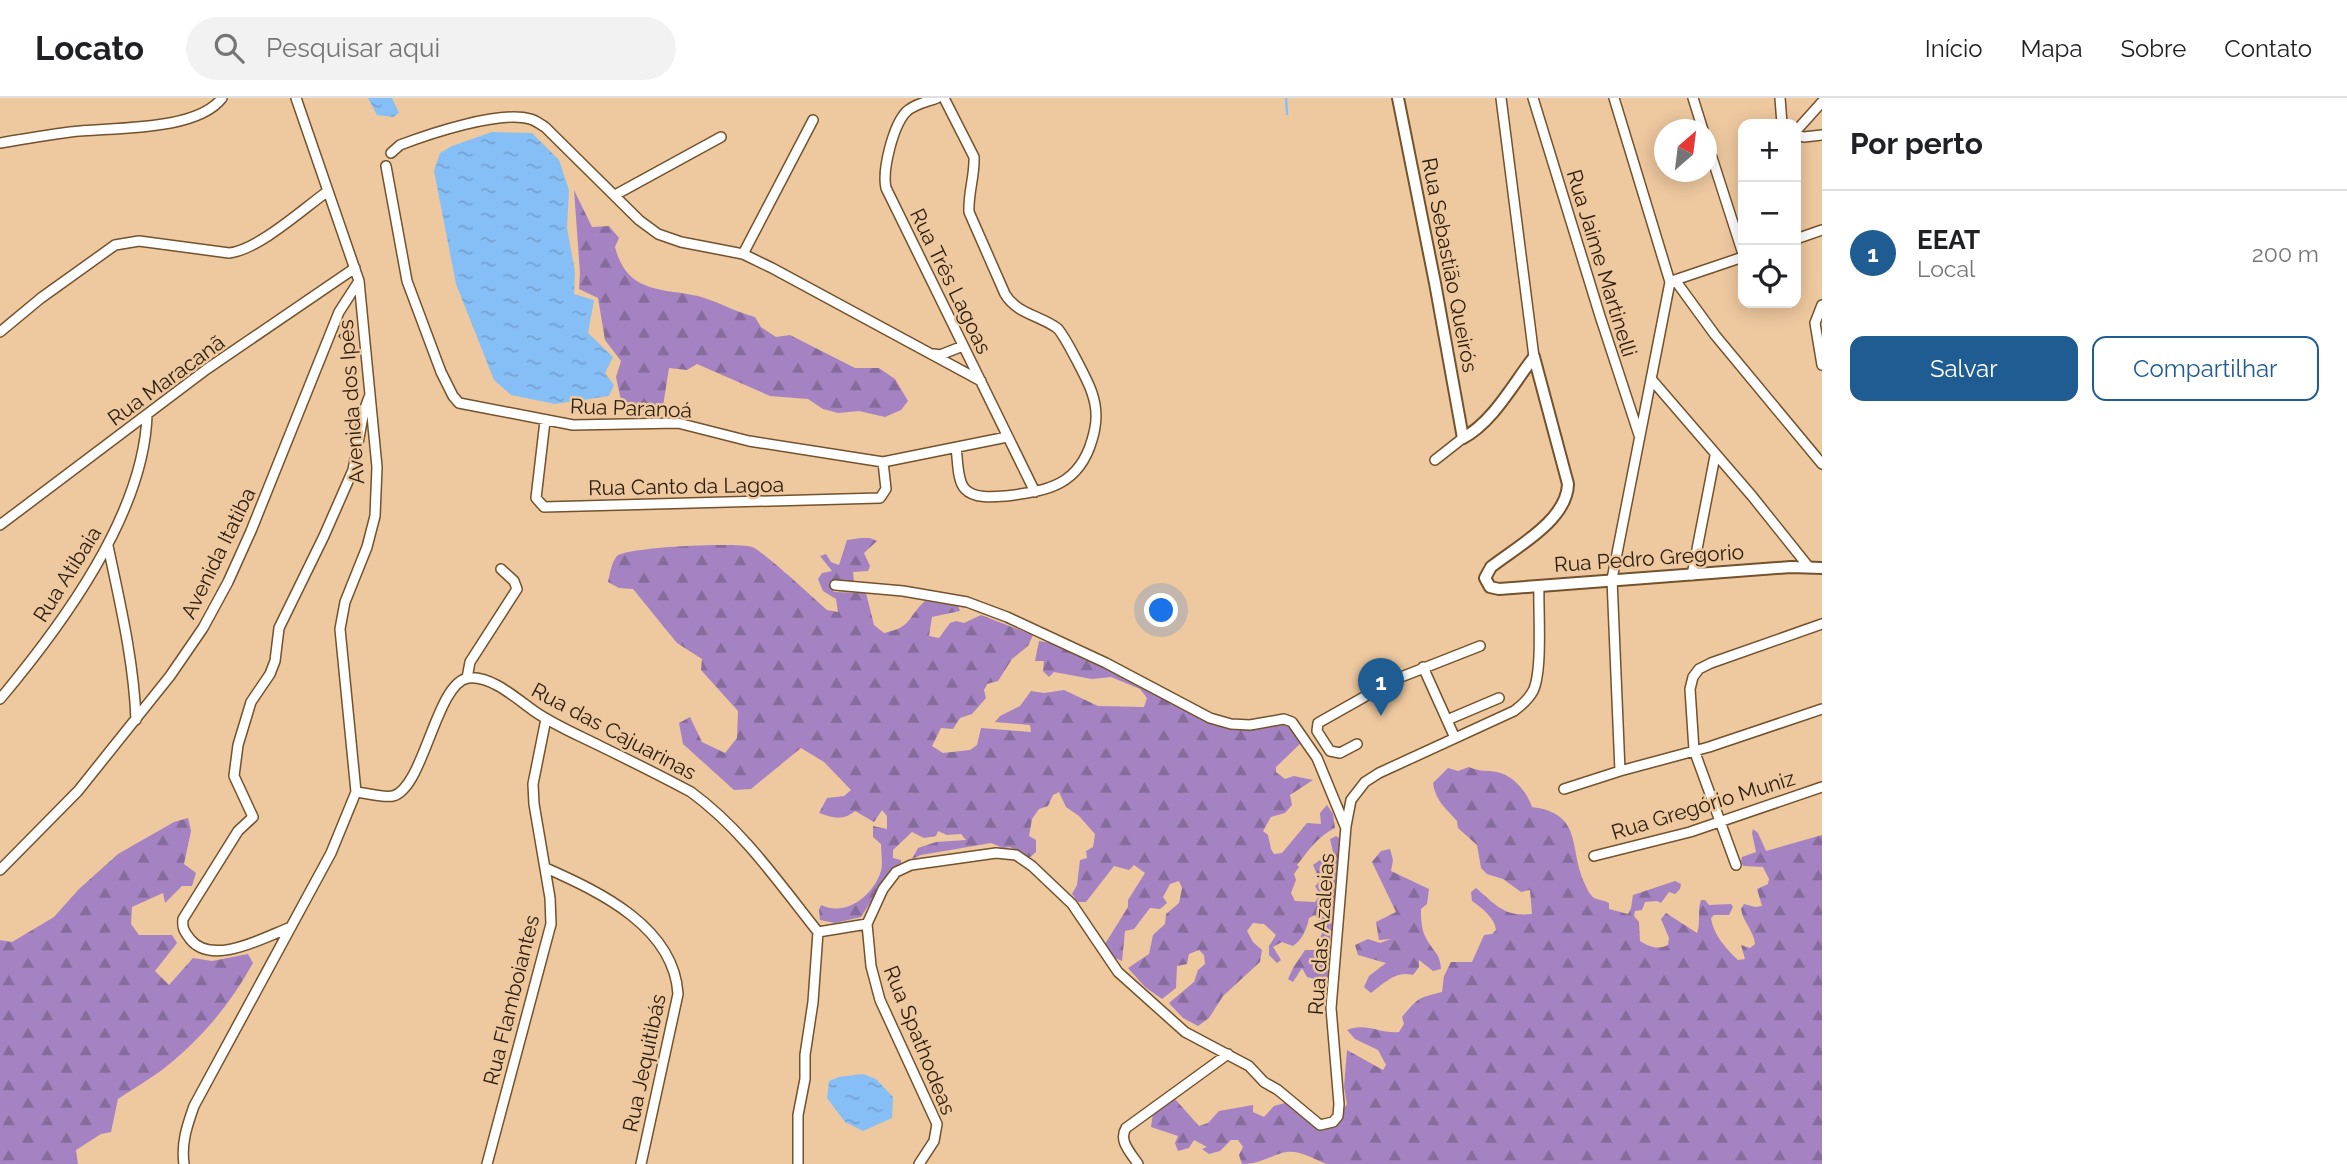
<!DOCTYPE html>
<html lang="pt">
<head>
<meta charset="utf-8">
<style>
  body { margin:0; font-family:Raleway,sans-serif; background:#f2f2f2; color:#202124 }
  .controls { position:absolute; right:21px; top:21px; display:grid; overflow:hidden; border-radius:14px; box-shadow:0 4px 18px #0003 }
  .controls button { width:63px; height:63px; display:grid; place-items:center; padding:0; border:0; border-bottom:2px solid #e0e0e0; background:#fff; color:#202124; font:35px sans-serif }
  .compass { position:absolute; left:1654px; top:21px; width:63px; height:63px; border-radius:50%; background:#fff; box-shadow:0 4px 18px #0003; rotate:28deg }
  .you { position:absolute; left:1162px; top:513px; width:24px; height:24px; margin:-18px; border:5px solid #fff; border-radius:50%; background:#1a73e8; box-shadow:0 0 0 10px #1a73e833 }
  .badge { display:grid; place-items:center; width:46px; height:46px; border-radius:50%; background:#1e5c92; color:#fff; font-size:23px; font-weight:700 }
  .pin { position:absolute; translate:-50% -58px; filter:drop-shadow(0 2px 4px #0008) }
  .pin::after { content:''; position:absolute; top:37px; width:24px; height:21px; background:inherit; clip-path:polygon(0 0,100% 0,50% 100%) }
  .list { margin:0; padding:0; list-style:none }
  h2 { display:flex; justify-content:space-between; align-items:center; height:91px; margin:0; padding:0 28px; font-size:30px }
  h2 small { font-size:23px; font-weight:400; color:#757577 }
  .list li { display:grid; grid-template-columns:46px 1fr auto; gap:21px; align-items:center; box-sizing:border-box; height:126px; padding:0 28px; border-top:2px solid #e0e0e0 }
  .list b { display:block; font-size:26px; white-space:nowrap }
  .list p { margin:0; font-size:23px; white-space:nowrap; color:#757577 }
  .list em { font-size:23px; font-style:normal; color:#757577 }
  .actions { display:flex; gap:14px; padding:21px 28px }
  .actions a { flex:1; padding:16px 0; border:2px solid #1e5c92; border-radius:14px; text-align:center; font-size:24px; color:#1e5c92 }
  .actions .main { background:#1e5c92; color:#fff }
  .icon { flex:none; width:38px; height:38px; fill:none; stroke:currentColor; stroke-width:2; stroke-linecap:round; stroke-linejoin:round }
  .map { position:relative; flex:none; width:1822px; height:1066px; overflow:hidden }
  header { display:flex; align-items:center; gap:42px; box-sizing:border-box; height:98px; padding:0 35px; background:#fff; border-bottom:2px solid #e0e0e0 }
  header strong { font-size:33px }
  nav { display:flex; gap:38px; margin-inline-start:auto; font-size:24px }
  .search { width:490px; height:63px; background:#f2f2f2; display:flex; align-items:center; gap:18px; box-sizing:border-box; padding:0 24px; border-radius:38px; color:#757577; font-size:26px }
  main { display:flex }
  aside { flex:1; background:#fff }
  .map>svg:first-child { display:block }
  .forest { fill:url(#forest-firs) }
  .water { fill:url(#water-ripples) }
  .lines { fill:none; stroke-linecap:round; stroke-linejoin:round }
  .stream { stroke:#86bef6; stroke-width:2.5 }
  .minor-casing { stroke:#73522c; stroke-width:12 }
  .tertiary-casing { stroke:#73522c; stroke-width:14 }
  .minor { stroke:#fff; stroke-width:9 }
  .tertiary { stroke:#fff; stroke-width:10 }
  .labels { text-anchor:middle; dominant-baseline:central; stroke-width:5; stroke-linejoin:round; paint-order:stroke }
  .street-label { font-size:21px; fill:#2e2010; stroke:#eec89f }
</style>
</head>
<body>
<header>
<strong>Locato</strong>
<div class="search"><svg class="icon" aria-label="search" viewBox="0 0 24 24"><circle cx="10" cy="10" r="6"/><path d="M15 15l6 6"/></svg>Pesquisar aqui</div>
<nav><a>Início</a><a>Mapa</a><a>Sobre</a><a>Contato</a></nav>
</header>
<main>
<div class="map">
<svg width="1822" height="1066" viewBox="0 0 1822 1066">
  <defs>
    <pattern id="forest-firs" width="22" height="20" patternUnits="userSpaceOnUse" patternTransform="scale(1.75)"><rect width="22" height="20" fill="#a583c2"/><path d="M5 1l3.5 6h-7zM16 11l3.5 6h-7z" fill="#876b9c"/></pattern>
    <pattern id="water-ripples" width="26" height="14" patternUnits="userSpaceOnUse" patternTransform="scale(1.75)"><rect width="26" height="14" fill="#86bef6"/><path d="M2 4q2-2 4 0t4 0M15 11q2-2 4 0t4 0" fill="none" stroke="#74a3d2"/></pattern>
  </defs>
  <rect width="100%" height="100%" fill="#eec89f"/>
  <path class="forest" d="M 574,92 L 592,129 L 609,128 L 619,140 L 615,149 C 627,195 659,190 698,198 C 717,203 735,214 755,219 L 761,229 L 776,239 L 790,237 L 855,270 L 879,270 L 895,281 L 908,303 L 901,312 L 885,319 L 859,313 L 838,315 L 823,311 L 808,301 L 770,298 L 697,266 L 687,272 L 669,270 L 663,308 C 649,313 635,313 622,307 L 616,279 L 621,263 L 605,242 L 598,200 L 579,191 L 580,175 Z
    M 861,440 L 870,440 L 877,443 L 864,455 L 870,468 L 868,473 L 853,474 L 854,484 L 838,484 L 831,489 L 834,494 L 866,495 L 874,527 L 884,535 C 913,529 907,519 925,503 L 958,508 L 960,513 L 932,519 L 929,538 L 939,540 L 950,525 L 956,523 L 964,525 L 981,517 L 1033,537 L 1028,548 L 1012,561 L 998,583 L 987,586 L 984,592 L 986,600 L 972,616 L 960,620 L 953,631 L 941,630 L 932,648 L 943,655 L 970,652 L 977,647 L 981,630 L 1031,634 L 1030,627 L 995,624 L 1000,618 L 1020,608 L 1031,593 L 1044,595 L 1064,592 L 1098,608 L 1144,609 L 1147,600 L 1140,591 L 1111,579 L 1092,581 L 1054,574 L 1049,579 L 1043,573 L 1044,563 L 1035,563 L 1039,543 L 1052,545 C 1082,560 1115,572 1145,588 C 1169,601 1195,623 1223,628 C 1245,633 1265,627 1287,627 L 1301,639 L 1302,644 L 1276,669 L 1276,674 L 1285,681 L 1294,678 L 1313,682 L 1290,697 L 1292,707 L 1285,715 L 1271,719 L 1263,733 L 1268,737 L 1271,751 L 1274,756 L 1282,755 L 1307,725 L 1321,726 L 1320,715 L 1327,707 L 1333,716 L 1335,730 C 1317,739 1309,752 1297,767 L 1299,769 L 1294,776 L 1296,782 L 1291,795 L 1295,803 L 1315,804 L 1320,797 L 1315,788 L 1320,783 L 1313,767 L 1320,762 L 1327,766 L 1333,754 L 1330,741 L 1336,738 L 1341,741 L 1341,759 L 1333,833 L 1330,837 L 1329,875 L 1326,884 L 1307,879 L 1302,870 L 1293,884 L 1288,881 L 1293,870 L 1305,852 L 1316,852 L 1323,832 L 1315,817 L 1309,820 C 1307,831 1302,842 1293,848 L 1282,844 L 1273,849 L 1281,862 L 1277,865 L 1269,857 L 1269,848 L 1276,837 L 1264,826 L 1253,825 L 1247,833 L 1253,844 L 1262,852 L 1260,864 L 1223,898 L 1209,920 L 1198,928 L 1183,920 L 1169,905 L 1194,884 L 1198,872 L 1205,866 L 1204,857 L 1199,852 L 1189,856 L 1187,866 L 1177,868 L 1176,890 L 1162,901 L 1145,889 L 1128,870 L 1149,856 L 1153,837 L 1165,826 L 1166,816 L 1179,805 L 1182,790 L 1179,783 L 1170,786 L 1163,799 L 1167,805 L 1160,811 L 1150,810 L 1134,831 L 1125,833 L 1122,863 L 1113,859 L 1105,846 L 1128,809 L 1128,802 L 1145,775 L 1134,767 L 1129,772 L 1114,768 L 1086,804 L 1078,804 L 1072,796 L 1077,787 L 1080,762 L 1087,760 L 1086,753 L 1093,749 L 1095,736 L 1079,718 L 1066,709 L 1059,694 L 1053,697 L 1048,708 L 1039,711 L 1032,721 L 1029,738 L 1036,742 L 1036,754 L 1029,760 L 1010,749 L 1003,750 L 991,745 L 921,757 L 912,761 L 918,750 L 936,744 L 966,742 L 961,736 L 947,737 L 938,733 L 936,738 L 924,740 L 912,734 L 893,752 L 893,760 L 901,762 L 901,765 L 893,769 L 861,819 L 835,825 L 820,822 L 819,812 L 821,807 C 846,819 873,798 881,773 C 883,765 881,754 881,746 L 873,739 L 873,728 L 887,731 L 887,718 L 882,712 L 874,724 L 855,713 C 843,723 833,720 819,715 L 827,700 L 844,698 L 851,692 L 824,664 L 801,650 L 751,691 L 734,692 L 683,646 L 679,625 L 690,619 L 702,644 L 725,655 L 737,640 L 738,613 L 701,572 L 702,561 L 677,545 L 633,491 L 619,490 L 608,484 C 610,476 611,465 617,458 C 626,449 737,444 752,449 C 762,452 814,501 827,512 L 838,514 L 836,501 L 823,493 L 818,481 L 822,475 L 832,473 L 820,458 L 826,456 L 831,464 L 839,467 L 847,442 Z
    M 1469,669 C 1479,674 1487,672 1497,674 C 1513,677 1527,694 1532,709 C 1584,716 1568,750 1585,786 C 1587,791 1590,797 1594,800 C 1599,802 1604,802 1609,805 L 1609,811 L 1628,816 L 1631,810 L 1633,797 L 1675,783 L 1681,786 L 1680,791 L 1675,796 L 1669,794 L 1661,805 L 1657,803 L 1645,804 L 1642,812 L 1635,813 L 1634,818 L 1639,824 L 1640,843 C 1650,849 1657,852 1668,847 L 1669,840 L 1661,821 L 1666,815 L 1697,835 C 1701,824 1697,813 1701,802 L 1705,802 L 1709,807 L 1731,806 L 1733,809 L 1729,817 L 1714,817 L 1711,820 C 1713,836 1726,851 1738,862 L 1745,861 L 1741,847 L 1750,850 L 1755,846 C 1754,833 1743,824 1741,811 L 1744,806 L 1755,809 L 1762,808 L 1757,791 L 1768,786 L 1769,781 L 1763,769 L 1743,768 L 1741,763 L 1742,759 L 1756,754 L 1752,735 L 1753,731 L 1758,735 L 1766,753 L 1822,737 L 1822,1066 L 1326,1066 C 1315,1061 1299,1052 1287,1054 C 1272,1056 1263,1066 1242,1066 L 1239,1057 L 1243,1049 L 1238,1042 L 1231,1042 L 1220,1053 L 1209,1056 L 1202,1051 L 1207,1049 L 1194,1042 L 1189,1050 L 1178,1053 L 1175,1045 L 1178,1038 L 1151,1029 L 1153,1015 L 1167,1004 L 1175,1001 L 1199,1028 L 1208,1025 L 1219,1013 L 1253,1007 L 1253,1014 L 1264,1019 L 1274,1008 L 1285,1005 L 1321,1031 L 1330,1031 L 1347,1006 L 1344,989 L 1347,952 L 1383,972 L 1386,967 L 1378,952 L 1355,941 L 1347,932 C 1365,924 1381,936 1399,934 L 1404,926 L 1402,919 C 1419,899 1418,900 1442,894 L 1444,878 L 1451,864 L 1472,864 L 1484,837 L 1492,836 L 1496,832 C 1495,820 1482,810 1472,803 L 1471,794 L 1476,790 C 1496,807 1504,819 1532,816 L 1530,792 L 1521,794 L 1503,781 L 1487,776 L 1481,770 L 1477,747 L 1458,730 L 1457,723 C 1446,710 1436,704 1433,685 L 1448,670 L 1458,673 Z
    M 188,720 L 191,733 L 184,766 L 196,775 L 192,788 L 182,788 L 165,805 L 163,795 L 132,809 L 131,826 L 139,837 L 172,837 L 177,845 L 155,873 L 169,887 L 193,860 L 212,863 L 248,856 L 253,865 C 231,905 203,939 167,968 C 152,980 134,990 118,1001 L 111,1034 L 101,1036 L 76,1052 L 78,1066 L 0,1066 L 0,842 L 12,844 L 54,819 L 79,791 L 118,756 L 174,724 Z
    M 1390,751 L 1393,762 L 1391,773 L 1429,791 L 1427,806 L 1421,811 C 1421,820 1421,831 1426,840 C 1433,854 1440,854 1441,871 L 1433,873 L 1419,862 L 1419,869 L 1413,877 C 1396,872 1384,885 1371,895 L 1364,889 L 1369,878 L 1386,865 L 1358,857 L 1355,847 L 1368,841 L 1380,845 L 1391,841 L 1379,842 L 1376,824 L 1396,814 L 1372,764 L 1381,753 Z"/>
  <path class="water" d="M 368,0 L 392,0 L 399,15 L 393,19 L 377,17 Z
    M 492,34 L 532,35 L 559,62 L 569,92 L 567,130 L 575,174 L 574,196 L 594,202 L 588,235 L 613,259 L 605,275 L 614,287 L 609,298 L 555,306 L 511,297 L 494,282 L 456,186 L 434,73 L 440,55 L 452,48 Z
    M 863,976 L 876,981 L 893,999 L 892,1020 L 863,1033 L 845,1024 L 827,1000 L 829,983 L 839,979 Z"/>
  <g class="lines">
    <path class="stream" d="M 1286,0 L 1287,16"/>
    <defs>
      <path id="minor" d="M 937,0 C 927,4 914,6 906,14 C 893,28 882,72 886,90 L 1035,394
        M 944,0 L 974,59 C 975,77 968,95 969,114 L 1005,196 C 1017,216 1039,217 1057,230 C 1064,236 1089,285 1092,295 C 1098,312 1097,326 1092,342 C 1079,387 1048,393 1006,398 C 994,399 974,401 965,391 C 957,383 958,362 956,350
        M 1501,0 L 1534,259
        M 1533,0 L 1600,218 L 1639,337
        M 1614,0 L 1670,184 L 1612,481 L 1620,673
        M 1693,0 L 1703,32
        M 1780,0 L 1782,26
        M 1796,33 L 1822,4
        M 1796,37 L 1804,39 L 1822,37
        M 1706,41 L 1743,156
        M 0,45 C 23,41 47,37 70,34 C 110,29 196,34 222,0
        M 391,55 L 400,47 C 429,36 500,12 530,21 C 535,22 540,26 545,29 L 639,122 L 658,136 L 681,144 L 743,156 L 772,170 L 981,283
        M 386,68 L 407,183 L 441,274 L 453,298 L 459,305 L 573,327 L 678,325 L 749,343 L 883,364 L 1007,339
        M 615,97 L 721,39
        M 1796,141 L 1822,132
        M 743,156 L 813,22
        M 1675,182 L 1715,237 L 1822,366
        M 1672,183 L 1743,159
        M 1822,207 L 1815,225 L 1822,267
        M 0,234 L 41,200 L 115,147 L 139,143 L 229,155 C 258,152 303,111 328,93
        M 934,256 L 940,257 L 963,248
        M 1652,282 L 1752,398 L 1808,468
        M 545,323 L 536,400 L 544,409 L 880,400 L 886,391 L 883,364
        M 1435,362 L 1463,340
        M 0,427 L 207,271 L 355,170
        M 108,448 C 120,505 134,564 136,622
        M 1692,477 L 1715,358
        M 835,487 L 903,493 L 967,504 L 1007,519 L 1106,565 L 1210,620 L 1231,626 L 1250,627 L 1284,621 L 1292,624 L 1317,660 L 1345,728
        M 1423,569 L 1455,640
        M 467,580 L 470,564 L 517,491 L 514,483 L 501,471
        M 0,601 C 62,527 144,416 147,317
        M 1447,622 L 1499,600
        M 1357,646 L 1340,655 L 1330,653 L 1317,633 L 1318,625 L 1396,581 L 1480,548
        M 1564,691 L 1620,673 L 1709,649 L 1822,611
        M 356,694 C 367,695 383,700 393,698 C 424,690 436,585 468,580 C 491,577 517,601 534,613 C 554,627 578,637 600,648 C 631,663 661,678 691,694 C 742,731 779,785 818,834 L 867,826
        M 1594,758 L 1690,734 L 1822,689
        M 1736,767 L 1694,652 L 1690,591 L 1693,579 L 1699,571 L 1711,565 L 1822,526
        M 546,770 C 600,794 674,829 678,896 L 641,1066
        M 0,772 L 78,693 L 170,578 L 203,530 L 228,484 L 251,433 L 339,214 L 359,183
        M 291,829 C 265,839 212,869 190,841 C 184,833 182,830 183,821 L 238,733 L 253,719 L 234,678 L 238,647 L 251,604 L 270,576 L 275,563 L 279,530 L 324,438 L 353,372 L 364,313 L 369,299
        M 184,1066 C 181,1045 187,1028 194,1008 L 331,755 L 356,694 L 340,531 L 345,504 L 367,449 L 375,418 L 377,369 L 359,183 L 296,0
        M 487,1066 L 551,826 L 550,800 L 534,706 L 533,686 L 546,621
        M 798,1066 L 798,1017 L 805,981 L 805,957 L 813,904 L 818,834
        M 919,1066 L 934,1043 L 937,1026 L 880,902 L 871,868 L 867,826 L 883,791 L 896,774 L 911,767 L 996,755 L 1016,757 L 1032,768 L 1072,806 L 1118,874 L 1185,934 L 1249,968 L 1264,984 L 1278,992 L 1320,1027 L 1333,1024 L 1338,1018 L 1339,1006 L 1331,910 L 1346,728 L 1351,702 L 1365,684 L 1379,675 L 1514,613 C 1522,607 1528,602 1533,593 C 1543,573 1538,512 1539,488
        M 1138,1066 C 1131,1055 1118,1043 1126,1030 L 1228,956"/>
      <path id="tertiary" d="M 1398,0 L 1435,185 L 1463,340 C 1493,324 1513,286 1534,259
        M 1534,259 L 1568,386 C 1567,422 1518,448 1491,469 L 1485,480 L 1490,489 L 1499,491 L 1791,469 L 1822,470"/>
    </defs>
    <use href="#minor" class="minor-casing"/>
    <use href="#tertiary" class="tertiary-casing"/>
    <use href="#minor" class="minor"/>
    <use href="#tertiary" class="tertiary"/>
  </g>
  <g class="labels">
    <g class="street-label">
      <text transform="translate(1602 165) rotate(73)">Rua Jaime Martinelli</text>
      <text transform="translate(1450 167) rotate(79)">Rua Sebastião Queirós</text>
      <text transform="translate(951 183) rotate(64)">Rua Três Lagoas</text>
      <text transform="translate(166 282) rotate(-36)">Rua Maracanã</text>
      <text transform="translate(351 304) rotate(-94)">Avenida dos Ipês</text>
      <text transform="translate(631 310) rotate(2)">Rua Paranoá</text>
      <text transform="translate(686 388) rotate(-1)">Rua Canto da Lagoa</text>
      <text transform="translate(218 455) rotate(-64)">Avenida Itatiba</text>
      <text transform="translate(1649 460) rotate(-4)">Rua Pedro Gregorio</text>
      <text transform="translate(67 476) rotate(-58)">Rua Atibaia</text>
      <text transform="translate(614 633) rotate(28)">Rua das Cajuarinas</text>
      <text transform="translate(1703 707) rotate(-17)">Rua Gregório Muniz</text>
      <text transform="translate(1321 836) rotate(-86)">Rua das Azaleias</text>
      <text transform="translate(511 902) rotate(-76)">Rua Flamboiantes</text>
      <text transform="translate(920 942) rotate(68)">Rua Spathodeas</text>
      <text transform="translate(644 965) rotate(-78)">Rua Jequitibás</text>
    </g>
  </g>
</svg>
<div class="controls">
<button>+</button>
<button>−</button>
<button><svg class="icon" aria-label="locate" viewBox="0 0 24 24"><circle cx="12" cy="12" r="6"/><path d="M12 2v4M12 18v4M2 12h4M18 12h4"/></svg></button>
</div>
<svg class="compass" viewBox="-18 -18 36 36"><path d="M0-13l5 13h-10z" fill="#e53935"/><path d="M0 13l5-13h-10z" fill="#757577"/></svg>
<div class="you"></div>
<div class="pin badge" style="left:1381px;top:618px">1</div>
</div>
<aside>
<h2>Por perto<small></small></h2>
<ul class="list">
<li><span class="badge">1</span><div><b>EEAT</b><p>Local</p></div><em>200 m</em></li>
</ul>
<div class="actions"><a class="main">Salvar</a><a>Compartilhar</a></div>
</aside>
</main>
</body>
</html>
